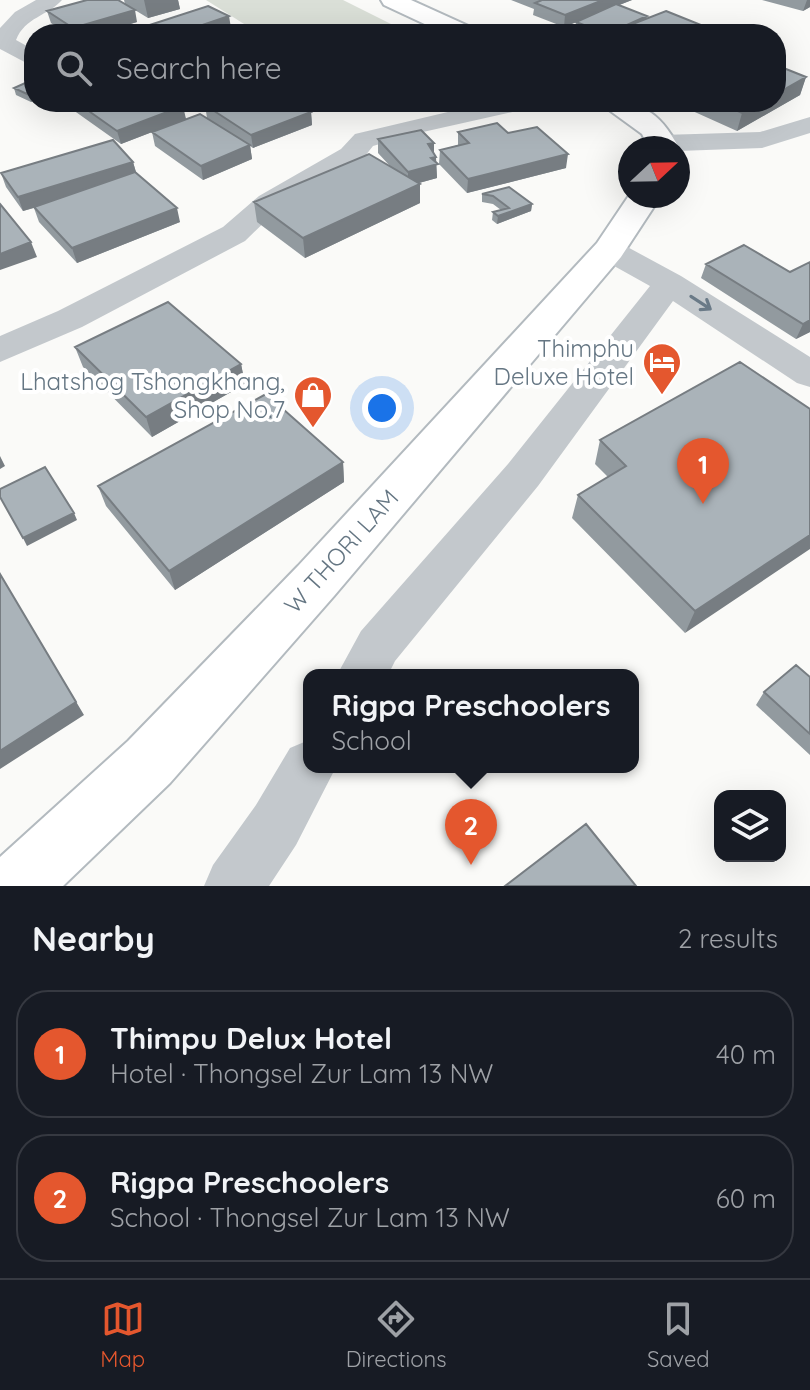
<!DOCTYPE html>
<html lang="en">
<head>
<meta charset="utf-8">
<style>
  body { margin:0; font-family:Quicksand,sans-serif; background:#242831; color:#f1f3f6 }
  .controls { position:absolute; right:24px; bottom:24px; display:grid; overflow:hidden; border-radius:16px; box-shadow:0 8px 32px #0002 }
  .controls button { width:72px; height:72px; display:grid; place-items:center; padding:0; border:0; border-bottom:2px solid #363941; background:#171b24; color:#f1f3f6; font:40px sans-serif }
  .compass { position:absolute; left:618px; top:136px; width:72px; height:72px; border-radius:50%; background:#171b24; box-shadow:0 8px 32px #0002; rotate:68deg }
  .you { position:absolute; left:382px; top:408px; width:28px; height:28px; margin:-20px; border:6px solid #fff; border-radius:50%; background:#1a73e8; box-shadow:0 0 0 12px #1a73e833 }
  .badge { display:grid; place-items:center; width:52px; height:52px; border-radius:50%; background:#e4572e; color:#fff; font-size:26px; font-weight:700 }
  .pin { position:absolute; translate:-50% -66px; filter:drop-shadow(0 2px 4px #0008) }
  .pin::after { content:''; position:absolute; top:42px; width:28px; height:24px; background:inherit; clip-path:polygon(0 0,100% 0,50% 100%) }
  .popup { position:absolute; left:303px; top:669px; width:336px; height:104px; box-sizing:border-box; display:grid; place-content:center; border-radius:16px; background:#171b24; filter:drop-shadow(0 2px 6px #0005); font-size:26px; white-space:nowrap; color:#9ea1a6 }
  .popup b { font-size:30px; color:#f1f3f6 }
  .popup::after { content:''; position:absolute; left:50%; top:100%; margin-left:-16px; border:16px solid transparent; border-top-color:#171b24 }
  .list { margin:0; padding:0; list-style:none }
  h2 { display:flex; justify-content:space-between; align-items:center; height:104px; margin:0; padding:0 32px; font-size:34px }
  h2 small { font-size:26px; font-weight:400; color:#9ea1a6 }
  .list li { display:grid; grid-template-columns:52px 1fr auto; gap:24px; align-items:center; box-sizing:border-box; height:128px; margin:0 16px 16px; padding:0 16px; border:2px solid #363941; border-radius:32px }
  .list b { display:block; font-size:30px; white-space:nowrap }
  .list p { margin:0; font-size:26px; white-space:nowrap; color:#9ea1a6 }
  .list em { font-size:26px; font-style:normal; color:#9ea1a6 }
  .icon { flex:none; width:44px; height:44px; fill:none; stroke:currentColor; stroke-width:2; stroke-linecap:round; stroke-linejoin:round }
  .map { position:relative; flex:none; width:810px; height:886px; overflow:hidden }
  .search { position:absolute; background:#171b24; box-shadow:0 8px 32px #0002; left:24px; right:24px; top:24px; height:88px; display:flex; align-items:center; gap:20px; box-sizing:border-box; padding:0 28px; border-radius:32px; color:#9ea1a6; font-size:30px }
  .sheet { height:392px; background:#171b24 }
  nav { display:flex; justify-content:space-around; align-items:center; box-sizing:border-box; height:112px; border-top:2px solid #363941; background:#171b24; font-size:22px; color:#9ea1a6 }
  nav a { display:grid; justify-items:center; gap:4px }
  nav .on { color:#e4572e }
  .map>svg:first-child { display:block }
  .green { fill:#dadfd7 }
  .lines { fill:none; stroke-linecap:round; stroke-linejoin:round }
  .secondary-casing { stroke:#b3babf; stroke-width:4 }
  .street { fill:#c3c8cc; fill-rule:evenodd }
  .secondary { fill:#fff; fill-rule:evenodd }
  .wall { fill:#929a9f }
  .shaded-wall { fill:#777d82 }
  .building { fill:#aab3b9; stroke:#777d82; stroke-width:2 }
  .oneway { stroke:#6a7a87 }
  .labels { text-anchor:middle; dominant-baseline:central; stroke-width:8; stroke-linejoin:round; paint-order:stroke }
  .poi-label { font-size:24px; fill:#657683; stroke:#fff; text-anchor:end }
  .street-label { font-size:24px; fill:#657683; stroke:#fff }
</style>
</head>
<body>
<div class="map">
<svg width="810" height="886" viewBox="0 0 810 886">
  <rect width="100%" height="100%" fill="#fafaf8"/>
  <path class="green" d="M 206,0 L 343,0 L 411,34 L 260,34 Z"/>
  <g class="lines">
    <defs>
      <path id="secondary" d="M 381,0 L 411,0 L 475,29 L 478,34 L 446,34 L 384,5 Z
        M 598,102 C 641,102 658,109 679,148 L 649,148 L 642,134 Z
        M 630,194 L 661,196 L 621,257 L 334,596 L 170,783 L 63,886 L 0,886 L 0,857 L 128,741 L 298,566 L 597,243 Z"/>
    </defs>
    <use href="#secondary" class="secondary-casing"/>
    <path class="street" d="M 36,0 L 62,0 C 48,16 25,17 16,40 L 34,50 L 34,67 L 0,49 L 0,28 L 15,12 Z
      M 490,102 L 539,102 L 535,107 L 414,134 L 373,146 L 361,161 L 279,208 L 245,241 L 82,327 L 0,362 L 0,336 L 58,311 L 223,227 L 259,196 L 341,149 L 355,134 Z
      M 579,102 L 626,102 L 627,103 L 623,108 C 610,112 596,111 583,107 Z
      M 810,117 L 810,133 L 762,148 L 678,151 L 678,148 L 653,148 L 650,143 L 653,137 L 663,135 L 760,132 Z
      M 609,241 L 620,243 L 681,276 L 810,357 L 810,387 L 797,383 L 673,301 L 538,486 L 395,661 L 388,675 L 337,675 L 361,631 L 508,464 L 650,286 L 598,257 L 593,250 L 598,243 Z
      M 309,740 L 309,767 L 336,767 L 296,845 L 269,886 L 204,886 L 213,865 L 256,805 L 290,748 Z"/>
    <use href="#secondary" class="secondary"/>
  </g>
  <path class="wall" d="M 124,0 L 178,0 L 180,9 L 148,18 L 125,4 Z
    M 511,0 L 632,0 L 619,5 L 647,16 L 646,19 L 711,34 L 574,34 L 576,22 L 564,27 L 533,15 L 534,9 Z
    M 762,0 L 810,0 L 810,7 L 803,11 Z
    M 47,11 L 137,22 L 97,34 L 67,34 L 51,23 Z
    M 806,77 L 800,95 L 737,131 L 677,104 L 678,102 L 776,102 Z
    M 34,79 L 31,102 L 16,95 L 14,88 Z
    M 65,102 L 177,102 L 186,119 L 224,129 L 207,118 L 205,105 L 311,112 L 312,125 L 253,148 L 250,146 L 252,159 L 203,180 L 155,146 L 152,132 L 121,144 L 66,105 Z
    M 178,102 L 209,102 L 192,109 Z
    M 458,132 L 508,133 L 566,168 L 467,193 L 439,164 L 440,150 L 458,145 Z
    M 378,139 L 434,153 L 436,163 L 437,178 L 419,183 L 420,203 L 305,258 L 257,222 L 254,202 L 389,165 L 378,153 Z
    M 133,162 L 136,172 L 180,222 L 77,263 L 39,222 L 34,208 L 23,211 L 6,187 L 1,173 Z
    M 482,194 L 532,204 L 531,211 L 497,224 L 492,220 L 493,212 L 501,210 L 493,204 L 482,202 Z
    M 810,262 L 810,332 L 796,339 L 701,278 L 706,264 L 790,272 Z
    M 75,347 L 241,364 L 245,384 L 152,437 L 83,367 Z
    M 810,409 L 685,633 L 572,518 L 578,495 L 608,477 L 595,464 L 600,440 Z
    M 343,462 L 344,482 L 175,590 L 106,506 L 98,486 Z
    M 810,677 L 810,755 L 756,705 L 764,692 Z"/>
  <path class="shaded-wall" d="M 144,0 L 178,0 L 180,9 L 148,18 Z
    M 603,0 L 632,0 L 564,27 L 565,15 Z
    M 807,0 L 810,0 L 810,7 L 803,11 Z
    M 135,10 L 137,22 L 97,34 L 75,34 L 73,28 Z
    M 229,16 L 231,28 L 214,34 L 176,34 Z
    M 806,77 L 800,95 L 737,131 L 742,113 L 762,102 L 776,102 L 776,94 Z
    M 34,93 L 34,101 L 31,102 L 29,95 Z
    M 191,102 L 209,102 L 192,109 Z
    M 183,106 L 186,119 L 121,144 L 117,131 Z
    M 311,112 L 312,125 L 253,148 L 251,135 Z
    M 434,143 L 434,156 L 428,144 Z
    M 250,145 L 252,159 L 203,180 L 201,166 Z
    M 568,154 L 566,168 L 467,193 L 468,179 Z
    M 436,157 L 437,178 L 408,186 L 408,172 L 431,158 Z
    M 133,162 L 137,176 L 23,211 L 18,197 Z
    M 420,184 L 420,203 L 305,258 L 303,238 Z
    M 532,204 L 531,211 L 497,224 L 498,216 Z
    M 177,208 L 180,222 L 77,263 L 72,248 Z
    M 31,242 L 37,257 L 0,270 L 0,254 Z
    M 810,320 L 810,332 L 796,339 L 803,324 Z
    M 241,364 L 245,384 L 152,437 L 146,417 Z
    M 0,456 L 5,466 L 0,469 Z
    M 343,462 L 344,482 L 175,590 L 169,571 Z
    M 74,513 L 77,520 L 27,546 L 23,538 Z
    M 810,535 L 810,549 L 685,633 L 695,611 Z
    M 0,574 L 84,715 L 0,769 Z"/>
  <path class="building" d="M 87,0 L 118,0 L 135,10 L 73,28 L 47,11 Z
    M 542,0 L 603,0 L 565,15 L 535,3 Z
    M 616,4 L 647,16 L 607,34 L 576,22 Z
    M 208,6 L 229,16 L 176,34 L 125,33 Z
    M 666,11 L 706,27 L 699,30 L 711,34 L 607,34 Z
    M 776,65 L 806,77 L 776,94 Z
    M 34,79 L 34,93 L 29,95 L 14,88 Z
    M 76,102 L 177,102 L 183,106 L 117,131 Z
    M 212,102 L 295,102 L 311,112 L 251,135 L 205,105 Z
    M 717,102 L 762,102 L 742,113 Z
    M 200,114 L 250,145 L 201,166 L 152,132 Z
    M 497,123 L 508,133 L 537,127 L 568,154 L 468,179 L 440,150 L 469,143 L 458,132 Z
    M 421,130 L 434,143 L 428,144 L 436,157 L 431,158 L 438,164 L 408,172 L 378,139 Z
    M 113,140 L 133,162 L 18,197 L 1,173 Z
    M 369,154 L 420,184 L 303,238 L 254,202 Z
    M 135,172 L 177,208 L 72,248 L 34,207 Z
    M 509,187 L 532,204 L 498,216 L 493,212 L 509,208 L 493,196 L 482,194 Z
    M 0,204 L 31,242 L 0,254 Z
    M 744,245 L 790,272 L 810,262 L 810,320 L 803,324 L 706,264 Z
    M 168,302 L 241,364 L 146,417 L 75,347 Z
    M 740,362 L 810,409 L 810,535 L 695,611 L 578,495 L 626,466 L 600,440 Z
    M 266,394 L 343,462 L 169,571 L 98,486 Z
    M 45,467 L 74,513 L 23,538 L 0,497 L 0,489 Z
    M 0,574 L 76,702 L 0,751 Z
    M 796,665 L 810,677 L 810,734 L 764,692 Z
    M 586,824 L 636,886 L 505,886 Z"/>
  <defs><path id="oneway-shaft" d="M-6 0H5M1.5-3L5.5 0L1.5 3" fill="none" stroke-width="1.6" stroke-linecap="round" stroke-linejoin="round" transform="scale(2)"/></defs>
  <use class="oneway" href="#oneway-shaft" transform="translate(701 303) rotate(33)"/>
  <defs>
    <symbol id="hotel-pin" viewBox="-11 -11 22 30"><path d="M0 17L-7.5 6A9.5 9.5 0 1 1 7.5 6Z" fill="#e4572e" stroke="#fff"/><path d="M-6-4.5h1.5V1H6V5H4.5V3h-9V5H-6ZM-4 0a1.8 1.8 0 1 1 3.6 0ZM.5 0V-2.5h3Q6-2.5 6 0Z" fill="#fff"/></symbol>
    <symbol id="shop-pin" viewBox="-11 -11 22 30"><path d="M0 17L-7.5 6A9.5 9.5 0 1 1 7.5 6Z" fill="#e4572e" stroke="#fff"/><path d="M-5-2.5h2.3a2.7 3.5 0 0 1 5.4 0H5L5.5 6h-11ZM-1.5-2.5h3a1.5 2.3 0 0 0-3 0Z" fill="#fff"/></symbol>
  </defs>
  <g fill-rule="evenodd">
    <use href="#hotel-pin" x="640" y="340" width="44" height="60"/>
    <use href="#shop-pin" x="291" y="373" width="44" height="60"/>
  </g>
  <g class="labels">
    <g class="poi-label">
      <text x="634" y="348">Thimphu<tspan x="634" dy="28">Deluxe Hotel</tspan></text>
      <text x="285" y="381">Lhatshog Tshongkhang,<tspan x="285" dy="28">Shop No.7</tspan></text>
    </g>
    <g class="street-label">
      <text transform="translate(341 551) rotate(-48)">W THORI LAM</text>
    </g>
  </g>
</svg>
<div class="controls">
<button><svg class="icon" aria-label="layers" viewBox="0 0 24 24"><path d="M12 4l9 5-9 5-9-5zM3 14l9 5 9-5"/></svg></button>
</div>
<svg class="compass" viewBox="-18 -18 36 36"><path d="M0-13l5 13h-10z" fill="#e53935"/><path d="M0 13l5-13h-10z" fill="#9ea1a6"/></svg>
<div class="you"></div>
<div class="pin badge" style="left:703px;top:504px">1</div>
<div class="pin badge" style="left:471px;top:865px">2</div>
<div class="popup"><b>Rigpa Preschoolers</b>School</div>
<div class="search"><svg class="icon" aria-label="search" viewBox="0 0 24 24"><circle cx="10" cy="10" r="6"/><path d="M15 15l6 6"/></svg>Search here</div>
</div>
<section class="sheet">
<h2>Nearby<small>2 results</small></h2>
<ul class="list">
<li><span class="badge">1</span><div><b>Thimpu Delux Hotel</b><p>Hotel · Thongsel Zur Lam 13 NW</p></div><em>40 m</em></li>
<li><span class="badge">2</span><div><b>Rigpa Preschoolers</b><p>School · Thongsel Zur Lam 13 NW</p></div><em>60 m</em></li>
</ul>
</section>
<nav>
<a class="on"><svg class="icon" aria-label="map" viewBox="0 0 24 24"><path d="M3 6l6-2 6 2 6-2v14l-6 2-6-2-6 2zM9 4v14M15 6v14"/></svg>Map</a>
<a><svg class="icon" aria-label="directions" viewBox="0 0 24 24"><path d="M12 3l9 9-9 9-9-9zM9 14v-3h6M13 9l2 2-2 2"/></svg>Directions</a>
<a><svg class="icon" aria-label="saved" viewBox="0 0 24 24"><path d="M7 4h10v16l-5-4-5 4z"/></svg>Saved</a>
</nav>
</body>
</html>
